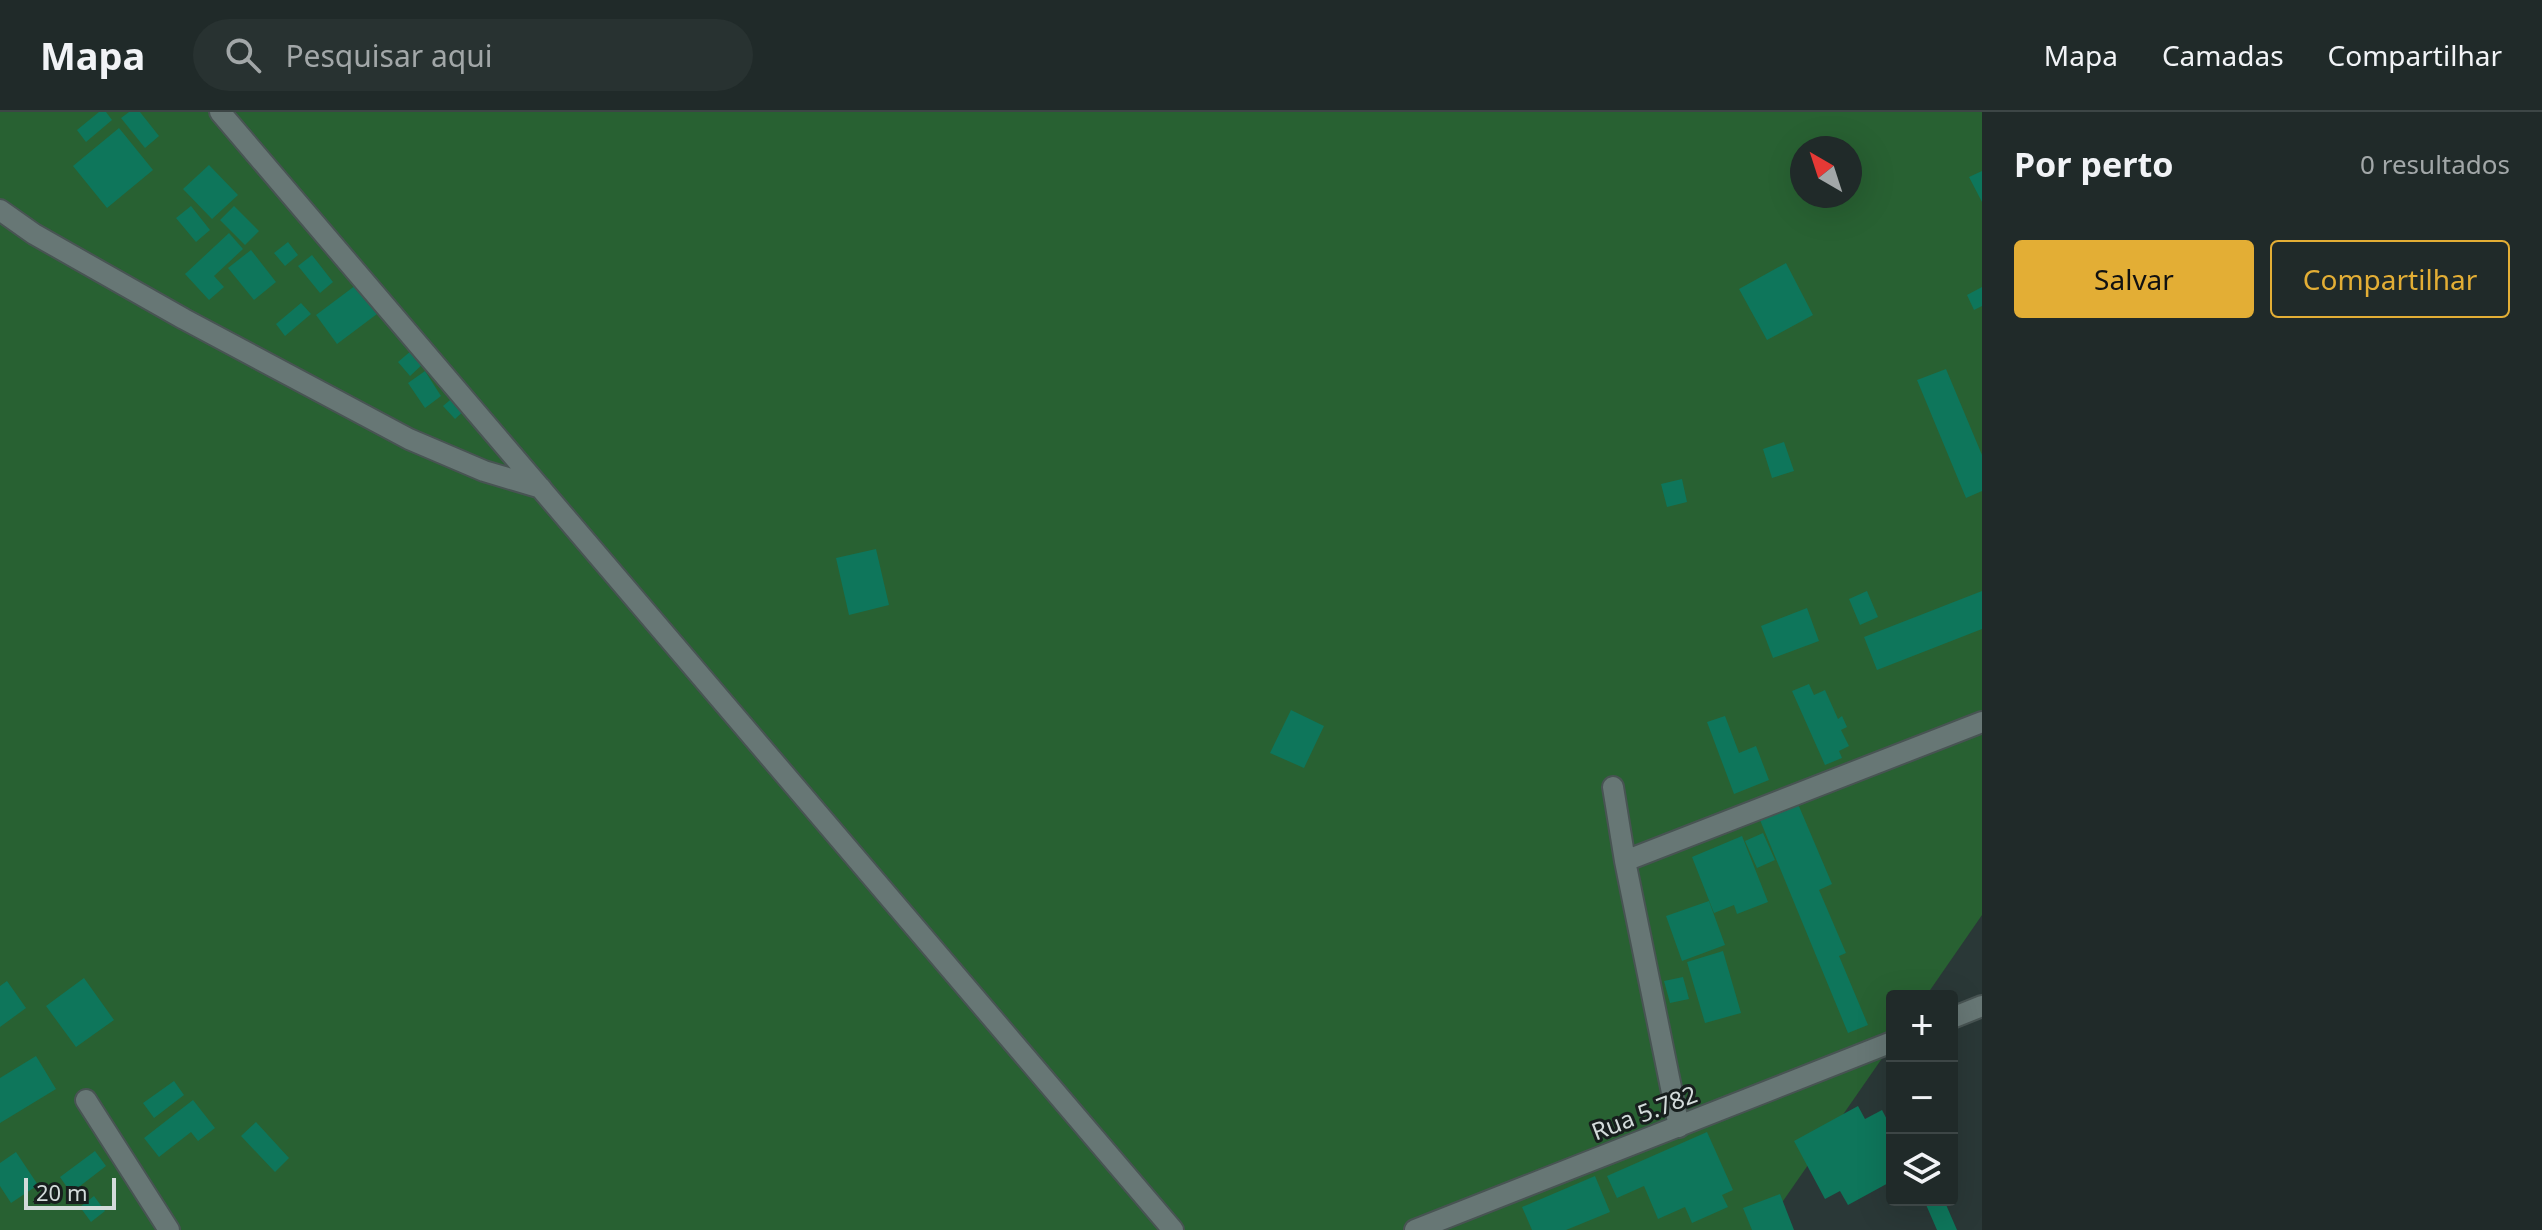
<!DOCTYPE html>
<html lang="pt">
<head>
<meta charset="utf-8">
<style>
  body { margin:0; font-family:"Noto Sans",sans-serif; background:#283231; color:#f1f3f6 }
  .controls { position:absolute; right:24px; bottom:24px; display:grid; overflow:hidden; border-radius:8px; box-shadow:0 8px 32px #0002 }
  .controls button { width:72px; height:72px; display:grid; place-items:center; padding:0; border:0; border-bottom:2px solid #3d4646; background:#202a29; color:#f1f3f6; font:40px sans-serif }
  .compass { position:absolute; left:1790px; top:24px; width:72px; height:72px; border-radius:50%; background:#202a29; box-shadow:0 8px 32px #0002; rotate:321deg }
  .scale { position:absolute; left:24px; bottom:20px; width:92px; box-sizing:border-box; padding-left:8px; border:4px solid #d3dbda; border-top:0; font-size:22px; line-height:28px; white-space:nowrap; color:#d3dbda; -webkit-text-stroke:6px #171e1d; paint-order:stroke }
  .list { margin:0; padding:0; list-style:none }
  h2 { display:flex; justify-content:space-between; align-items:center; height:104px; margin:0; padding:0 32px; font-size:34px }
  h2 small { font-size:26px; font-weight:400; color:#a2a7a8 }
  .actions { display:flex; gap:16px; padding:24px 32px }
  .actions a { flex:1; padding:18px 0; border:2px solid #e3ae35; border-radius:8px; text-align:center; font-size:28px; color:#e3ae35 }
  .actions .main { background:#e3ae35; color:#111 }
  .icon { flex:none; width:44px; height:44px; fill:none; stroke:currentColor; stroke-width:2; stroke-linecap:round; stroke-linejoin:round }
  .map { position:relative; flex:none; width:1982px; height:1118px; overflow:hidden }
  header { display:flex; align-items:center; gap:48px; box-sizing:border-box; height:112px; padding:0 40px; background:#202a29; border-bottom:2px solid #3d4646 }
  header strong { font-size:38px }
  nav { display:flex; gap:44px; margin-inline-start:auto; font-size:28px }
  .search { width:560px; height:72px; background:#283231; display:flex; align-items:center; gap:20px; box-sizing:border-box; padding:0 28px; border-radius:44px; color:#a2a7a8; font-size:30px }
  main { display:flex }
  aside { flex:1; background:#202a29 }
  .map>svg:first-child { display:block }
  .green { fill:#286132; fill-rule:evenodd }
  .building { fill:#0e765b }
  .lines { fill:none; stroke-linecap:round; stroke-linejoin:round }
  .minor-casing { stroke:#485453; stroke-width:24 }
  .minor { stroke:#677775; stroke-width:20 }
  .labels { text-anchor:middle; dominant-baseline:central; stroke-width:6; stroke-linejoin:round; paint-order:stroke }
  .street-label { font-size:24px; fill:#d3dbda; stroke:#171e1d }
</style>
</head>
<body>
<header>
<strong>Mapa</strong>
<div class="search"><svg class="icon" aria-label="search" viewBox="0 0 24 24"><circle cx="10" cy="10" r="6"/><path d="M15 15l6 6"/></svg>Pesquisar aqui</div>
<nav><a>Mapa</a><a>Camadas</a><a>Compartilhar</a></nav>
</header>
<main>
<div class="map">
<svg width="1982" height="1118" viewBox="0 0 1982 1118">
  <rect width="100%" height="100%" fill="#2a3837"/>
  <path class="green" d="M 0,0 L 1982,0 L 1982,803 L 1926,884 L 1892,884 L 1892,932 L 1763,1118 L 0,1118 ZM 1802,36 L 1850,36 L 1850,84 L 1802,84 Z"/>
  <path class="building" d="M 99,0 L 106,0 L 112,8 L 86,30 L 77,18 Z
    M 129,0 L 140,0 L 159,24 L 145,36 L 121,6 Z
    M 119,16 L 153,58 L 107,96 L 73,54 Z
    M 209,53 L 238,83 L 212,107 L 183,77 Z
    M 1982,59 L 1982,90 L 1969,65 Z
    M 191,94 L 210,118 L 196,130 L 176,106 Z
    M 234,94 L 259,119 L 245,133 L 220,108 Z
    M 229,121 L 243,137 L 214,164 L 224,175 L 209,188 L 185,162 Z
    M 288,130 L 298,143 L 285,154 L 274,141 Z
    M 251,138 L 276,170 L 254,188 L 228,156 Z
    M 312,143 L 333,170 L 320,181 L 298,154 Z
    M 1786,151 L 1813,203 L 1767,228 L 1739,177 Z
    M 356,173 L 377,202 L 337,232 L 316,203 Z
    M 1982,175 L 1982,194 L 1974,198 L 1967,183 Z
    M 301,191 L 311,202 L 285,224 L 276,212 Z
    M 412,238 L 424,251 L 410,264 L 398,250 Z
    M 1946,257 L 1982,343 L 1982,379 L 1966,386 L 1917,268 Z
    M 425,259 L 441,284 L 425,296 L 408,271 Z
    M 456,283 L 467,296 L 455,307 L 443,294 Z
    M 1784,330 L 1794,359 L 1772,366 L 1763,337 Z
    M 1682,367 L 1687,390 L 1667,395 L 1661,372 Z
    M 876,437 L 889,493 L 849,503 L 836,446 Z
    M 1867,479 L 1878,505 L 1860,513 L 1849,487 Z
    M 1982,479 L 1982,517 L 1877,558 L 1864,525 Z
    M 1807,496 L 1819,529 L 1773,546 L 1761,514 Z
    M 1809,572 L 1814,583 L 1825,578 L 1838,607 L 1842,604 L 1847,615 L 1841,618 L 1849,634 L 1839,639 L 1842,646 L 1825,653 L 1792,579 Z
    M 1291,598 L 1324,614 L 1304,656 L 1270,641 Z
    M 1725,604 L 1739,641 L 1756,634 L 1769,668 L 1734,682 L 1707,610 Z
    M 1798,692 L 1832,772 L 1819,778 L 1846,841 L 1839,844 L 1868,913 L 1848,921 L 1760,708 Z
    M 1763,721 L 1775,748 L 1757,756 L 1745,729 Z
    M 1742,724 L 1768,790 L 1737,802 L 1734,793 L 1714,801 L 1692,745 Z
    M 1709,789 L 1725,833 L 1682,849 L 1666,804 Z
    M 1723,839 L 1741,901 L 1705,911 L 1687,850 Z
    M 1683,865 L 1689,887 L 1670,891 L 1664,869 Z
    M 84,866 L 114,908 L 76,935 L 46,894 Z
    M 7,869 L 26,896 L 0,915 L 0,874 Z
    M 36,944 L 56,977 L 0,1011 L 0,966 Z
    M 174,969 L 184,983 L 154,1006 L 143,991 Z
    M 193,988 L 215,1016 L 198,1029 L 191,1020 L 159,1045 L 144,1026 Z
    M 1858,994 L 1865,1007 L 1882,998 L 1892,1017 L 1892,1069 L 1848,1093 L 1840,1079 L 1825,1087 L 1794,1029 Z
    M 256,1010 L 289,1046 L 275,1060 L 241,1024 Z
    M 1707,1020 L 1733,1078 L 1722,1083 L 1728,1095 L 1692,1111 L 1685,1095 L 1658,1107 L 1644,1074 L 1617,1086 L 1607,1064 Z
    M 95,1039 L 106,1054 L 71,1081 L 60,1065 Z
    M 16,1040 L 38,1073 L 11,1091 L 0,1074 L 0,1051 Z
    M 1595,1064 L 1610,1100 L 1566,1118 L 1532,1118 L 1522,1095 Z
    M 1780,1082 L 1794,1118 L 1752,1118 L 1743,1096 Z
    M 94,1084 L 105,1099 L 91,1110 L 80,1095 Z
    M 1924,1088 L 1944,1088 L 1957,1118 L 1937,1118 Z"/>
  <g class="lines">
    <defs>
      <path id="minor" d="M 220,0 L 1173,1118
        M 0,98 L 34,122 L 184,207 L 409,327 L 484,359 L 541,376
        M 1613,675 L 1625,749 L 1679,1015
        M 1625,749 L 1982,610
        M 1952,906 L 1982,894
        M 86,988 L 169,1118
        M 1415,1118 L 1892,930"/>
    </defs>
    <use href="#minor" class="minor-casing"/>
    <use href="#minor" class="minor"/>
  </g>
  <g class="labels">
    <g class="street-label">
      <text transform="translate(1644 1000) rotate(-21)">Rua 5.782</text>
    </g>
  </g>
</svg>
<div class="controls">
<button>+</button>
<button>−</button>
<button><svg class="icon" aria-label="layers" viewBox="0 0 24 24"><path d="M12 4l9 5-9 5-9-5zM3 14l9 5 9-5"/></svg></button>
</div>
<svg class="compass" viewBox="-18 -18 36 36"><path d="M0-13l5 13h-10z" fill="#e53935"/><path d="M0 13l5-13h-10z" fill="#a2a7a8"/></svg>
<div class="scale">20 m</div>
</div>
<aside>
<h2>Por perto<small>0 resultados</small></h2>
<ul class="list">
</ul>
<div class="actions"><a class="main">Salvar</a><a>Compartilhar</a></div>
</aside>
</main>
</body>
</html>
